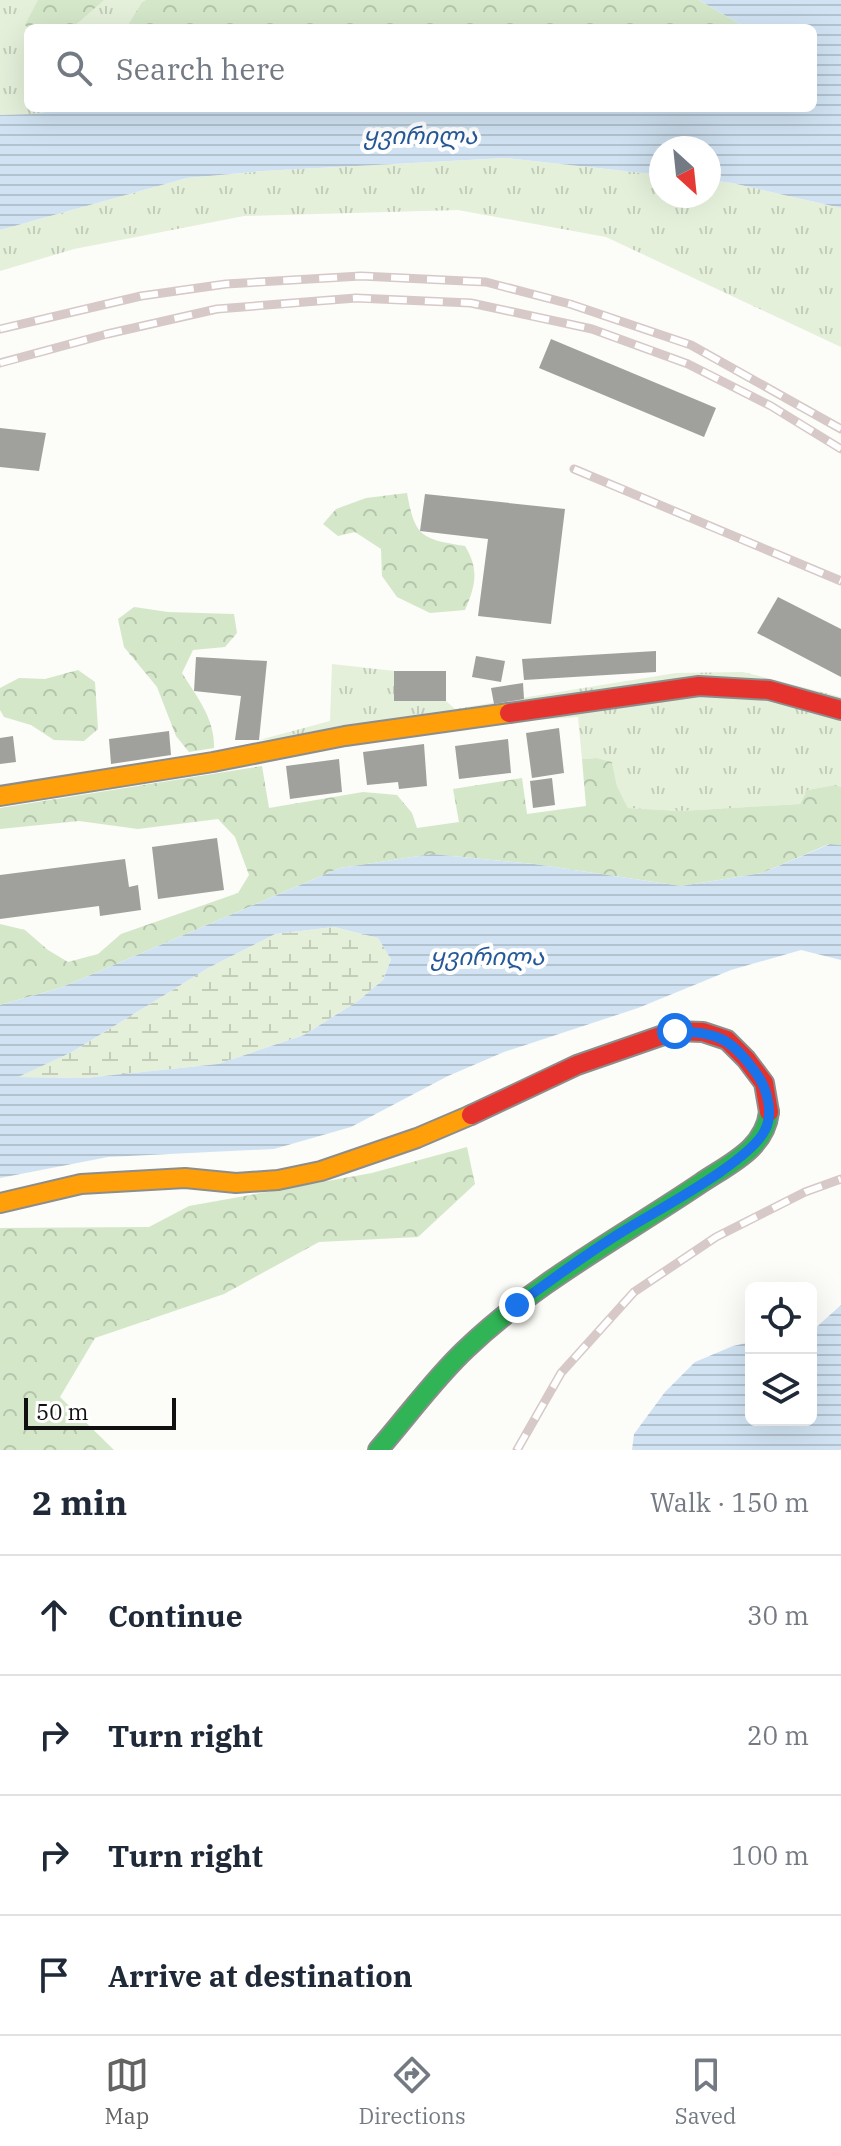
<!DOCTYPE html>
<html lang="en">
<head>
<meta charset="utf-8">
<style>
  body { margin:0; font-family:"IBM Plex Serif","Noto Sans Georgian",serif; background:#f2f2f3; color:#1f2937 }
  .controls { position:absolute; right:24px; bottom:24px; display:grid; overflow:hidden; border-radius:12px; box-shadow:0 8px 32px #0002 }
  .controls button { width:72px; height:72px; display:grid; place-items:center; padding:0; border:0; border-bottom:2px solid #e0e1e3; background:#fff; color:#1f2937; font:40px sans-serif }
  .compass { position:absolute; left:649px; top:136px; width:72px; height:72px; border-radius:50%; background:#fff; box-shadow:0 8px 32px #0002; rotate:153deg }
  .scale { position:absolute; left:24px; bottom:20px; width:152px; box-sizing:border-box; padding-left:8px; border:4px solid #111; border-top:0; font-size:22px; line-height:28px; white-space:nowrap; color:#111; -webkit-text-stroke:6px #fff; paint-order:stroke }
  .stop { position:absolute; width:24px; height:24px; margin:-18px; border:6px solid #1a73e8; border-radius:50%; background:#fff }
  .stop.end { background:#1a73e8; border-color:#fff; box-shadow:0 2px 8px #0008 }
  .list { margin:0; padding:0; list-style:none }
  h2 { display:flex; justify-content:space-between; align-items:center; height:104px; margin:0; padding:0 32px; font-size:34px }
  h2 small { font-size:26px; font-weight:400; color:#747a83 }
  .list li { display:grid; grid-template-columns:52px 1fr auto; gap:24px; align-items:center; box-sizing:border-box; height:120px; padding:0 32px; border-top:2px solid #e0e1e3 }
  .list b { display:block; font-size:30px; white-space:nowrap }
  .list em { font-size:26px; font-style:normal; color:#747a83 }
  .icon { flex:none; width:44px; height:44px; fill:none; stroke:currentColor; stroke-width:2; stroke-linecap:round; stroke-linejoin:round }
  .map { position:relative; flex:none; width:841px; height:1450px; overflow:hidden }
  .search { position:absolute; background:#fff; box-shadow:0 8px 32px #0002; left:24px; right:24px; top:24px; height:88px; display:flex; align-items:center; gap:20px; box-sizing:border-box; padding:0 28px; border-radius:12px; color:#747a83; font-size:30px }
  .sheet { height:584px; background:#fff }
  nav { display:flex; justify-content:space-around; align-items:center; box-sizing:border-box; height:112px; border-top:2px solid #e0e1e3; background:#fff; font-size:22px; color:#747a83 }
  nav a { display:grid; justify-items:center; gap:4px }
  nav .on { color:#636362 }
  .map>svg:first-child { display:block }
  .grass { fill:url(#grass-tufts) }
  .forest { fill:url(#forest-crowns) }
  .wetland { fill:url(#wetland-marsh) }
  .water { fill:url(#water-rules); fill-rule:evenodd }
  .building { fill:#a0a09d }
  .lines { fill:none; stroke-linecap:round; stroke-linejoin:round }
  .fast-casing { stroke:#8d8d8c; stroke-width:22 }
  .slow-casing { stroke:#8d8d8c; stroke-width:22 }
  .jam-casing { stroke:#8d8d8c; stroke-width:22 }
  .fast { stroke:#30b455; stroke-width:18 }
  .slow { stroke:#ff9f0a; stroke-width:18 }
  .jam { stroke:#e5322d; stroke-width:18 }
  .rail-casing { stroke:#d7c9c8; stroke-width:9 }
  .rail { stroke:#fff; stroke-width:6; stroke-dasharray:18; stroke-linecap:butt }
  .route { stroke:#1a73e8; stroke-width:10 }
  .labels { text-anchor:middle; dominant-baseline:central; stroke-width:8; stroke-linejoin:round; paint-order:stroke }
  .water-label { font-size:24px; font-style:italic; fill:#255898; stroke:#fff }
</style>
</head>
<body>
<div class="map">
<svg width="841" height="1450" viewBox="0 0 841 1450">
  <defs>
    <pattern id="grass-tufts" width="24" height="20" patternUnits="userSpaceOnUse" patternTransform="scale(2)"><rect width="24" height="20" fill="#e4f0da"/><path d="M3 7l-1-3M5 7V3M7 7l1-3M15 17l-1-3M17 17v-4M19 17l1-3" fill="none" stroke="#c3cdba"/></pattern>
    <pattern id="forest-crowns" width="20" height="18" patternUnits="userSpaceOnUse" patternTransform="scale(2)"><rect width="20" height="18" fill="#d4e7c9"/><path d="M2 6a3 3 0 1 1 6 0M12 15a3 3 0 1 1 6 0" fill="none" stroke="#b5c5ac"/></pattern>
    <pattern id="wetland-marsh" width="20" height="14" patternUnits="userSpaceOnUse" patternTransform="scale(2)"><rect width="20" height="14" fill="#e4f0da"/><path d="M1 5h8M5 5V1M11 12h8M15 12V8" fill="none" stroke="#c3cdba"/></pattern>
    <pattern id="water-rules" width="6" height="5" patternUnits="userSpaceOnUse" patternTransform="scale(2)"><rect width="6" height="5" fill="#d1e3f3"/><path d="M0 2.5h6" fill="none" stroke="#b2c2cf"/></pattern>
  </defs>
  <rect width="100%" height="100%" fill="#fcfcf8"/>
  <path class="grass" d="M 0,0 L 146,0 L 142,2 L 126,28 L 28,28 L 28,108 L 70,108 L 32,114 L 0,115 Z
    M 506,158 L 661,175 L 661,196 L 709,196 L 709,180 L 732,183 L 841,208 L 841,347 L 606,237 L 458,210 L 244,216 L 74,249 L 0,271 L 0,230 L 187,178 L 263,171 Z
    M 332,664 L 394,671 L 395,701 L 446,701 L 455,709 L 676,673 L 743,672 L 841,697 L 841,787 L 835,785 L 807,790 L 800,804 L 680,811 L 628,808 L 617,786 L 612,762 L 597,758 L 582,759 L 578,717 L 259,740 L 330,721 Z"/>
  <path class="forest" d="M 38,0 L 104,0 L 72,28 L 28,28 L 25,25 Z
    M 146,0 L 699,0 L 747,28 L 126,28 L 142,2 Z
    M 407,493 C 415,537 421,539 465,546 C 479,569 476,585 465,610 L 430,613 L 397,597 L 382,576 L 381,549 L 355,532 L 338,536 L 323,524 L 336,509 L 366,498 Z
    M 134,607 L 168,612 L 234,614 L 237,633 L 225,647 L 193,650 L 182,673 C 197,697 215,719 214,748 L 189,752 L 176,736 L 157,687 L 124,647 L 118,619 Z
    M 78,670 L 95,682 L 98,729 L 84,741 L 54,740 L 31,725 L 4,717 L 0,710 L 0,688 L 19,678 L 45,679 Z
    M 597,758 L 612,762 L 617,786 L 628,808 L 680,811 L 800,804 L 807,790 L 835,785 L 841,787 L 841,845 L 829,844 L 762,873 L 681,886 L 534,864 L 432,854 L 340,868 L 60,988 L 0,1005 L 0,924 L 25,930 L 48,950 L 68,962 L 98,954 L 121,934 L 238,893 L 249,875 L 235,837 L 218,819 L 138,829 L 79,821 L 0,829 L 0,808 L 262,766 L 269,808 L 363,792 L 397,795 L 412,813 L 417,828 L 459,822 L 453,789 L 522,778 L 527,814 L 586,806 L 582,759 Z
    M 467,1147 L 475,1184 L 418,1237 L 319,1242 L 224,1294 L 95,1338 L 60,1397 L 114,1450 L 0,1450 L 0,1228 L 149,1227 L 189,1206 L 372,1173 Z"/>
  <path class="wetland" d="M 334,927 L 378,938 L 391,958 L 383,980 L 358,1001 L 304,1035 L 218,1064 L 85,1078 L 16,1077 L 72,1052 L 210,967 L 275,934 Z"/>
  <path class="water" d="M 699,0 L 841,0 L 841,208 L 732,183 L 709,180 L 709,148 L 661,148 L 661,175 L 506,158 L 263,171 L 187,178 L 0,230 L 0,115 L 32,114 L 70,108 L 813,108 L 813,28 L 747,28 Z
    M 830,844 L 841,845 L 841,960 L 801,950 L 731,970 L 638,1008 L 504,1052 L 448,1076 L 351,1127 L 274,1149 L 108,1157 L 0,1178 L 0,1005 L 60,988 L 340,868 L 432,854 L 534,864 L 681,886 L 762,873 ZM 334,927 L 378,938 L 391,959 L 383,980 L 358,1001 L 304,1035 L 218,1064 L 85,1078 L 18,1077 L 72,1052 L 210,967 L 275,934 Z
    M 841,1305 L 841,1450 L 632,1450 L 634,1434 L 665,1392 L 695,1362 L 733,1346 L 751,1342 L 751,1420 L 811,1420 L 811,1332 Z"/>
  <path class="building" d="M 551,339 L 716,408 L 704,437 L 539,368 Z
    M 0,428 L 46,433 L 39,471 L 0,467 Z
    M 425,494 L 565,509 L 551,624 L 478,616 L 488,539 L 420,531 Z
    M 778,597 L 841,629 L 841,677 L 757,633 Z
    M 656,651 L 656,672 L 524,680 L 522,659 Z
    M 476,656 L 505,661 L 501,682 L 472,677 Z
    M 196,657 L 267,661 L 259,740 L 235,740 L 241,696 L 194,691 Z
    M 394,671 L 446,671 L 446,701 L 394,701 Z
    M 523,683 L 524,699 L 494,704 L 491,688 Z
    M 559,728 L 564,773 L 532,778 L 526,733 Z
    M 169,731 L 171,755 L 111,764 L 109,739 Z
    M 13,736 L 16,762 L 0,764 L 0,738 Z
    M 508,739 L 511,773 L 459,779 L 455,746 Z
    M 424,744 L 427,786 L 399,789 L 398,782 L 367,785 L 363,752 Z
    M 339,759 L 342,792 L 290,799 L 286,766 Z
    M 552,778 L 555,805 L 533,808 L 530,781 Z
    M 217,838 L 224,890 L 158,899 L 152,847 Z
    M 125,859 L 129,887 L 138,885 L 141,910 L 100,916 L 99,906 L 0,919 L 0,875 Z"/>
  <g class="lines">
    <defs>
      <path id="fast" d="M 378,1450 C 407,1417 434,1379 466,1349 C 536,1282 621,1237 701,1183 C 729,1164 765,1149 769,1112"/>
      <path id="slow" d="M 0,796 L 213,762 L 345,736 L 509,713
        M 0,1203 L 81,1184 L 185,1178 L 236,1183 L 278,1180 L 321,1171 L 417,1138 L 471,1115"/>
      <path id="jam" d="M 509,713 L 699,686 L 769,690 L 841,710
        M 471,1115 L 577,1065 L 675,1031 L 703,1032 L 727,1040 L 746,1059 L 764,1083 L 769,1112"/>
    </defs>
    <use href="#fast" class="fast-casing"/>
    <use href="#slow" class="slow-casing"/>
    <use href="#jam" class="jam-casing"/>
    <use href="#fast" class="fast"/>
    <use href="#slow" class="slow"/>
    <use href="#jam" class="jam"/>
    <defs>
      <path id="rail" d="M 0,329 L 141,296 L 226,284 L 361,276 L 486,282 L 570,304 L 691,345 L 841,429
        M 0,363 L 107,334 L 217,309 L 356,298 L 471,303 L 592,329 L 688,364 L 771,406 L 841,449
        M 574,469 L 841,581
        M 517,1450 L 561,1373 L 634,1292 L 716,1237 L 805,1192 L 841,1179"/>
    </defs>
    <use href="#rail" class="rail-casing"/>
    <use href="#rail" class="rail"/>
  </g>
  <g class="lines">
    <path class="route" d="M 517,1305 C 551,1280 586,1254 622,1232 C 655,1211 750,1162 765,1130 C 774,1113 767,1088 756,1073 C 730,1037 718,1033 675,1031"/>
  </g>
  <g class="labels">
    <g class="water-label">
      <text x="420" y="135">ყვირილა</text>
      <text x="487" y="956">ყვირილა</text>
    </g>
  </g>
</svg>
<div class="controls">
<button><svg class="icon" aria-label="locate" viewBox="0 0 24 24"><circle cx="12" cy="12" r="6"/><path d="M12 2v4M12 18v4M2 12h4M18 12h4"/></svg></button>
<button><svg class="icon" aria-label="layers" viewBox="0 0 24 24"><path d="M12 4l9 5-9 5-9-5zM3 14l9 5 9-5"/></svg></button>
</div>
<svg class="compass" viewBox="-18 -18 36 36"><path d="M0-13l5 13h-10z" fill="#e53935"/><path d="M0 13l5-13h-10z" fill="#747a83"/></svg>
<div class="scale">50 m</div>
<div class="stop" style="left:675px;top:1031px"></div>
<div class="stop end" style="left:517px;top:1305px"></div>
<div class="search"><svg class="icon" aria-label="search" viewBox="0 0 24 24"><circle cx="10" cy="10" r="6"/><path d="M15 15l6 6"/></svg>Search here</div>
</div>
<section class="sheet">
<h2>2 min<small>Walk · 150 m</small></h2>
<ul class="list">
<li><svg class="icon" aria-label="ahead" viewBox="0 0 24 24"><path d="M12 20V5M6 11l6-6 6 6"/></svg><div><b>Continue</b></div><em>30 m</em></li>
<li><svg class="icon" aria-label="right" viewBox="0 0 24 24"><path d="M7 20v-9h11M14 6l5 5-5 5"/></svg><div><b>Turn right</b></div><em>20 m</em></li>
<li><svg class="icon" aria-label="right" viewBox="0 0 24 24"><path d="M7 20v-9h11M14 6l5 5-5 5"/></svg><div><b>Turn right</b></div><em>100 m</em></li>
<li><svg class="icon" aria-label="arrive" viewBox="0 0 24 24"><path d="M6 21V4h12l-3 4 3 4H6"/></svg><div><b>Arrive at destination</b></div></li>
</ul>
</section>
<nav>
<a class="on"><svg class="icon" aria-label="map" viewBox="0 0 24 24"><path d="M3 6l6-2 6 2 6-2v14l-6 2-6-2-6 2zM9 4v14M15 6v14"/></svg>Map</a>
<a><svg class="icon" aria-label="directions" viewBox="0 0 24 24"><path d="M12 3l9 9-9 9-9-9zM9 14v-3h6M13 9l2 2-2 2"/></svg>Directions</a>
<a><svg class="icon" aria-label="saved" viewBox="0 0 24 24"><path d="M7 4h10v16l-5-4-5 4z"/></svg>Saved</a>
</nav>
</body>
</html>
